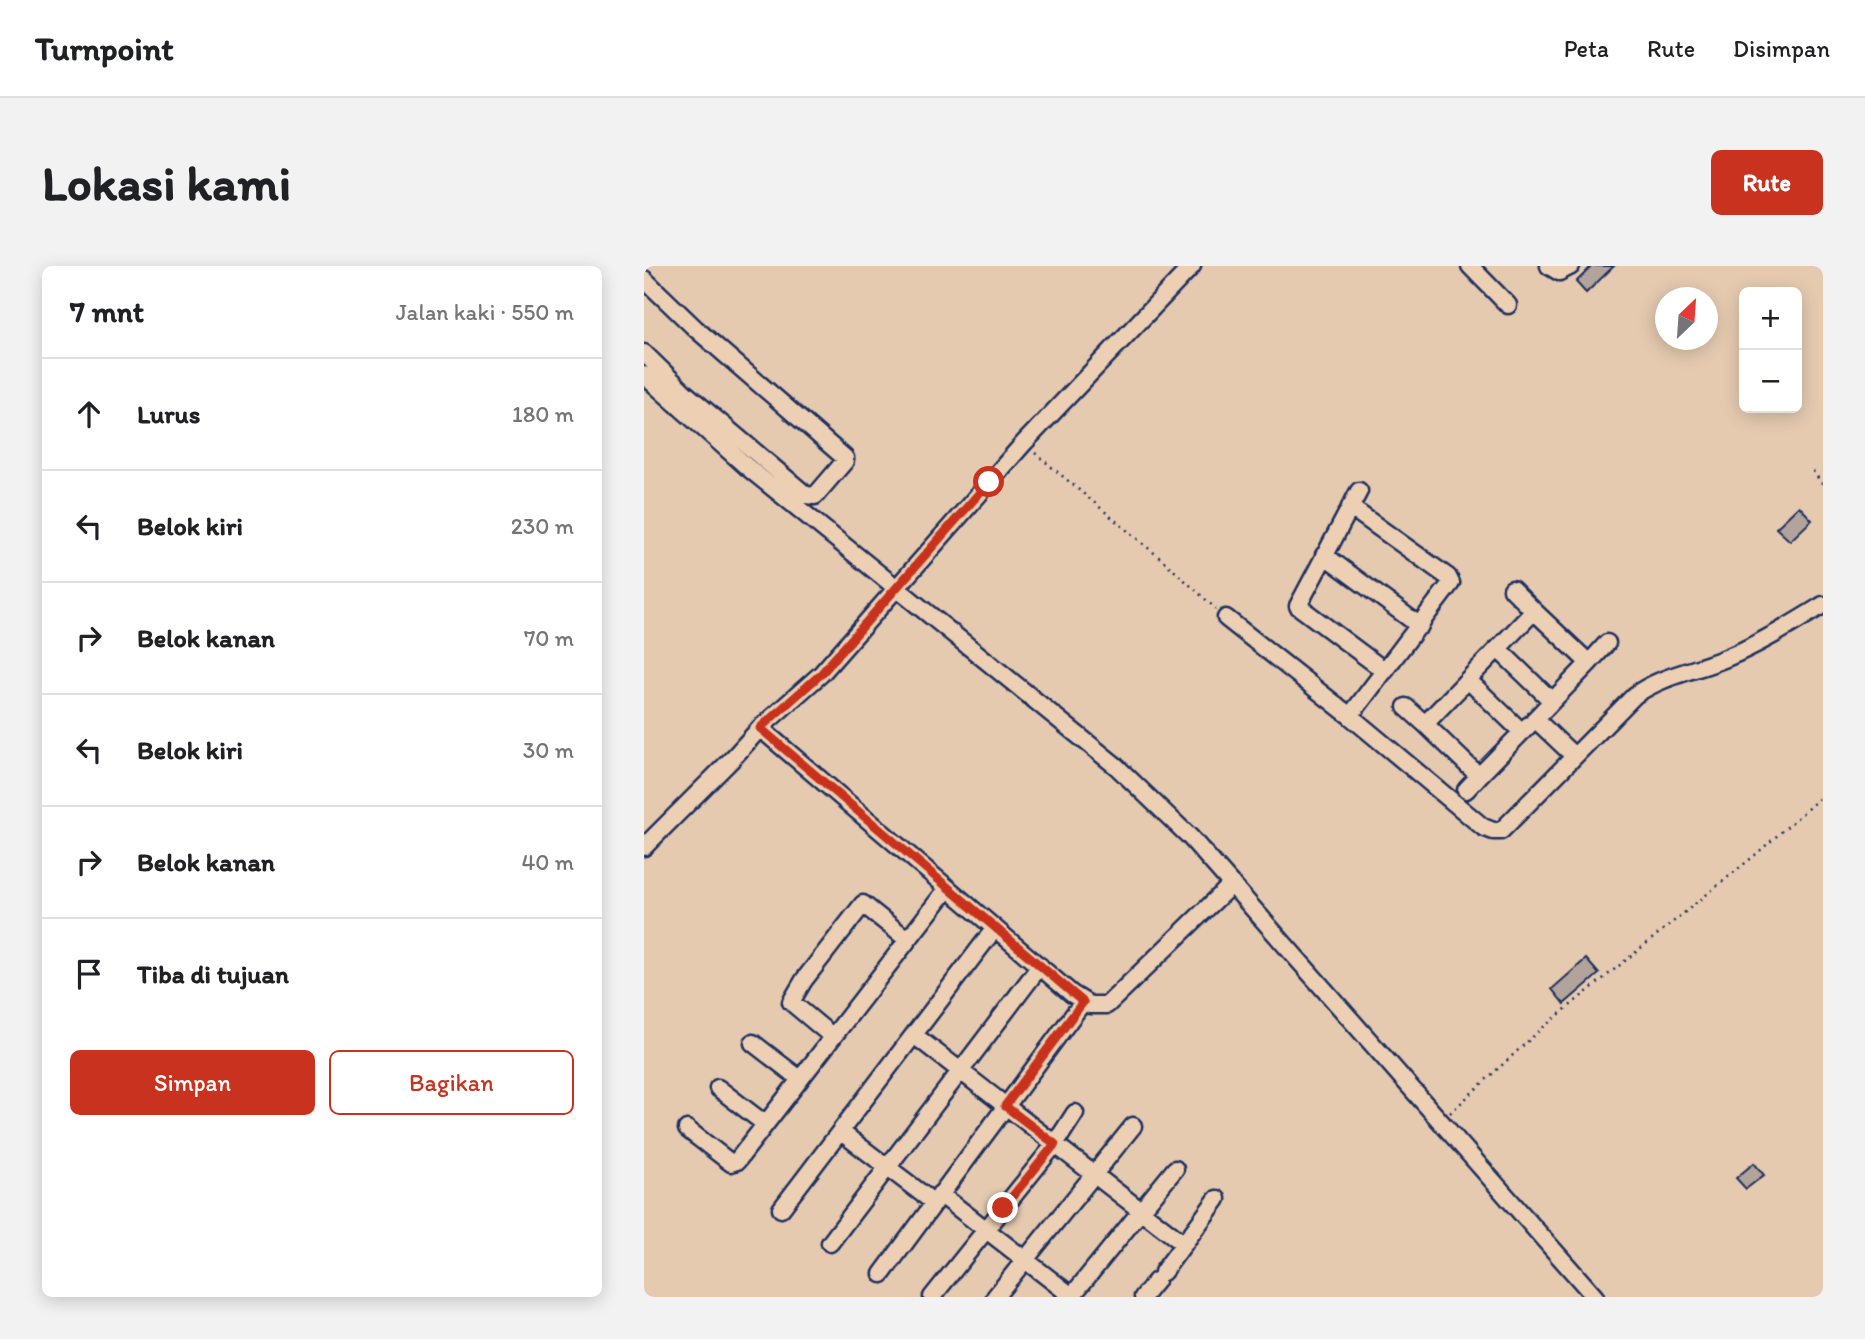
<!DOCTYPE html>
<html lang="id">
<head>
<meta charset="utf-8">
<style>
  body { margin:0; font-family:Itim,sans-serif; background:#f2f2f2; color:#202124 }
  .controls { position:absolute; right:21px; top:21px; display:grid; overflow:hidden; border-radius:10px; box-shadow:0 4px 18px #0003 }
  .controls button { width:63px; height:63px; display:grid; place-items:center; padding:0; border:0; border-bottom:2px solid #e0e0e0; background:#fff; color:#202124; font:35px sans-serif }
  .compass { position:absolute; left:1011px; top:21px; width:63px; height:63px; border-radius:50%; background:#fff; box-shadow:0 4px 18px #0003; rotate:25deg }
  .stop { position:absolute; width:21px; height:21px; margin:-16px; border:5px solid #c8321e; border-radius:50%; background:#fff }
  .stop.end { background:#c8321e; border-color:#fff; box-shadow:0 2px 7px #0008 }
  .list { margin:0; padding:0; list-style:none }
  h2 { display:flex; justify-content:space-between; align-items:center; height:91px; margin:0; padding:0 28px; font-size:30px }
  h2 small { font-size:23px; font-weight:400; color:#757577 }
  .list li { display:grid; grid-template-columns:46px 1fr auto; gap:21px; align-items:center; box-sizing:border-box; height:112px; padding:0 28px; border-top:2px solid #e0e0e0 }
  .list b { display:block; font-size:26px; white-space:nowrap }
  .list em { font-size:23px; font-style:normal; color:#757577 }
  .actions { display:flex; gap:14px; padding:21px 28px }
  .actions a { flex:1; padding:16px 0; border:2px solid #c8321e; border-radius:10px; text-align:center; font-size:24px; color:#c8321e }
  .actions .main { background:#c8321e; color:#fff }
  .icon { flex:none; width:38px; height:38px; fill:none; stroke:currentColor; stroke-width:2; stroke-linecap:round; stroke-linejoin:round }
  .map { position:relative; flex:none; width:1179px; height:1031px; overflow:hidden; border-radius:10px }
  header { display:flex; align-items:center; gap:42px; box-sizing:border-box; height:98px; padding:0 35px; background:#fff; border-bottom:2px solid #e0e0e0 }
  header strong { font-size:33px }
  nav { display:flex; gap:38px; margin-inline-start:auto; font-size:24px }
  .intro { display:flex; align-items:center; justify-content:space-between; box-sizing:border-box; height:168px; padding:0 42px }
  h1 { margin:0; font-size:49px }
  .button { padding:18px 32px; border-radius:10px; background:#c8321e; color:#fff; font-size:24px; font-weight:700 }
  main { display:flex; gap:42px; padding:0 42px }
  aside { flex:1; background:#fff; border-radius:10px; box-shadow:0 4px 18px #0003 }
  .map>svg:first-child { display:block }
  .building { fill:#b2a49b; stroke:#1b2f5e; stroke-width:2 }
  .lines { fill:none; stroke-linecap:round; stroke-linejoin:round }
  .minor-casing { stroke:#1b2f5e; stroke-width:21 }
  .path { stroke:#1b2f5e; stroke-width:2.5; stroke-dasharray:2 5; stroke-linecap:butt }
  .minor { stroke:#edd0b3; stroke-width:16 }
  .route { stroke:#c8321e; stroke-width:9 }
</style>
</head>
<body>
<header>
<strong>Turnpoint</strong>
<nav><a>Peta</a><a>Rute</a><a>Disimpan</a></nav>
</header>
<div class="intro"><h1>Lokasi kami</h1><a class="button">Rute</a></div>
<main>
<aside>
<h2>7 mnt<small>Jalan kaki · 550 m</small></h2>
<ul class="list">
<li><svg class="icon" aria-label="ahead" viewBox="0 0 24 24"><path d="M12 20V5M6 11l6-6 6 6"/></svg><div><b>Lurus</b></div><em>180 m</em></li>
<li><svg class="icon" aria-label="left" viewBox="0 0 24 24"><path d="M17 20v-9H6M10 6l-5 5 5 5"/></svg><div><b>Belok kiri</b></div><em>230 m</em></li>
<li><svg class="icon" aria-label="right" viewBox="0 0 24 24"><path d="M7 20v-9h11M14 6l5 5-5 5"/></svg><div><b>Belok kanan</b></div><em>70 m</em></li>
<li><svg class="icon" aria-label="left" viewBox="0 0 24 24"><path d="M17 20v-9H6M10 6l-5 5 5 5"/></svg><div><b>Belok kiri</b></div><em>30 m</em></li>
<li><svg class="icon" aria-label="right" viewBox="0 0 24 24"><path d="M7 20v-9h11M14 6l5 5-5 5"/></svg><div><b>Belok kanan</b></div><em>40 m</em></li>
<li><svg class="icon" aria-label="arrive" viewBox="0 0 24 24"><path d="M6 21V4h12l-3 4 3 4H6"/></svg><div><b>Tiba di tujuan</b></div></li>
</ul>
<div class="actions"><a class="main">Simpan</a><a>Bagikan</a></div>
</aside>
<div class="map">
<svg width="1179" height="1031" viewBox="0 0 1179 1031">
  <rect width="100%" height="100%" fill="#e5cab0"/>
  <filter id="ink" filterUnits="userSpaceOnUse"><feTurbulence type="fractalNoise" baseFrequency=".0143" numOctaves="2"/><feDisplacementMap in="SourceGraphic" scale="14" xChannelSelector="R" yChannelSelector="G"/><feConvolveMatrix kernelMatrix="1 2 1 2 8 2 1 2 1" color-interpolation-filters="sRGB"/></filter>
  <g filter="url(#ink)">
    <path class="building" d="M 948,0 L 970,0 L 942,27 L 932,16 Z
      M 1155,240 L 1168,254 L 1146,275 L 1132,262 Z
      M 942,693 L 955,708 L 920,738 L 908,723 Z
      M 1110,897 L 1120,909 L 1102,923 L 1092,912 Z"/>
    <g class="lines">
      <defs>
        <path id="minor" d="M 826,0 L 864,39
          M 905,0 L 915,6 L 927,0
          M 0,13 L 52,63 L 201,192 L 201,195 L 171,230 L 162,229 L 40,126
          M 0,87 L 40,126 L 34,134
          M 0,109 L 102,200 L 472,500 L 546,571 L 951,1031
          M 715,225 L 654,340 L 741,405
          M 706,241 L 804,311 L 807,317 L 706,450
          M 680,289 L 776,360
          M 868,323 L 890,345
          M 582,352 L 706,450 L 839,561 L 849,565 L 857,565 L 991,429 C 1019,409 1051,405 1082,392 C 1116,378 1148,358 1179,339
          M 854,383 L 908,435
          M 945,397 L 963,377
          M 824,414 L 878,466 L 885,459
          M 762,441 L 781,458
          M 116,462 L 428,728 L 446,739 L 463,739 L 588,618
          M 878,466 L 835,510 L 781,458 L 890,345 L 945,397 L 891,453 L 930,490
          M 822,524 L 835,510
          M 0,581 L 88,493 L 116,462 L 177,408 L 379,178 L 548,0
          M 270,769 L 540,978
          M 189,771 L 147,736 L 160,714 L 219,638 L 264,674
          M 109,777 L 156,813
          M 74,822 L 121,858
          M 43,863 L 87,897 L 93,895 L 304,622
          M 197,866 L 289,936
          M 296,928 L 429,1031
          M 137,943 L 351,662
          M 186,977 L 396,700
          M 519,1006 L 573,933
          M 238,1008 L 439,736
          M 288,1031 L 411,878 L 431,847
          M 351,1031 L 489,860
          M 427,1031 L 531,903
          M 499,1031 L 512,1015"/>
      </defs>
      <use href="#minor" class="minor-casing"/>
      <path class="path" d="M 391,187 L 522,297 L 572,343
        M 1169,205 L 1179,219
        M 806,847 L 896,764 L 1110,590 L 1179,529"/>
      <use href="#minor" class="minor"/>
    </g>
  </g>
  <g class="lines" filter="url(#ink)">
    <path class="route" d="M 345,216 L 177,408 L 116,462 L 439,736 L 361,840 L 411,878 L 359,942"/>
  </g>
</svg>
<div class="controls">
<button>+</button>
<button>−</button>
</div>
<svg class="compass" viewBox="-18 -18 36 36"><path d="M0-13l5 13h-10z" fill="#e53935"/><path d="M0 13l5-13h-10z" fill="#757577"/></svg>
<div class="stop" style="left:345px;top:216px"></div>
<div class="stop end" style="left:359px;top:942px"></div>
</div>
</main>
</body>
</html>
